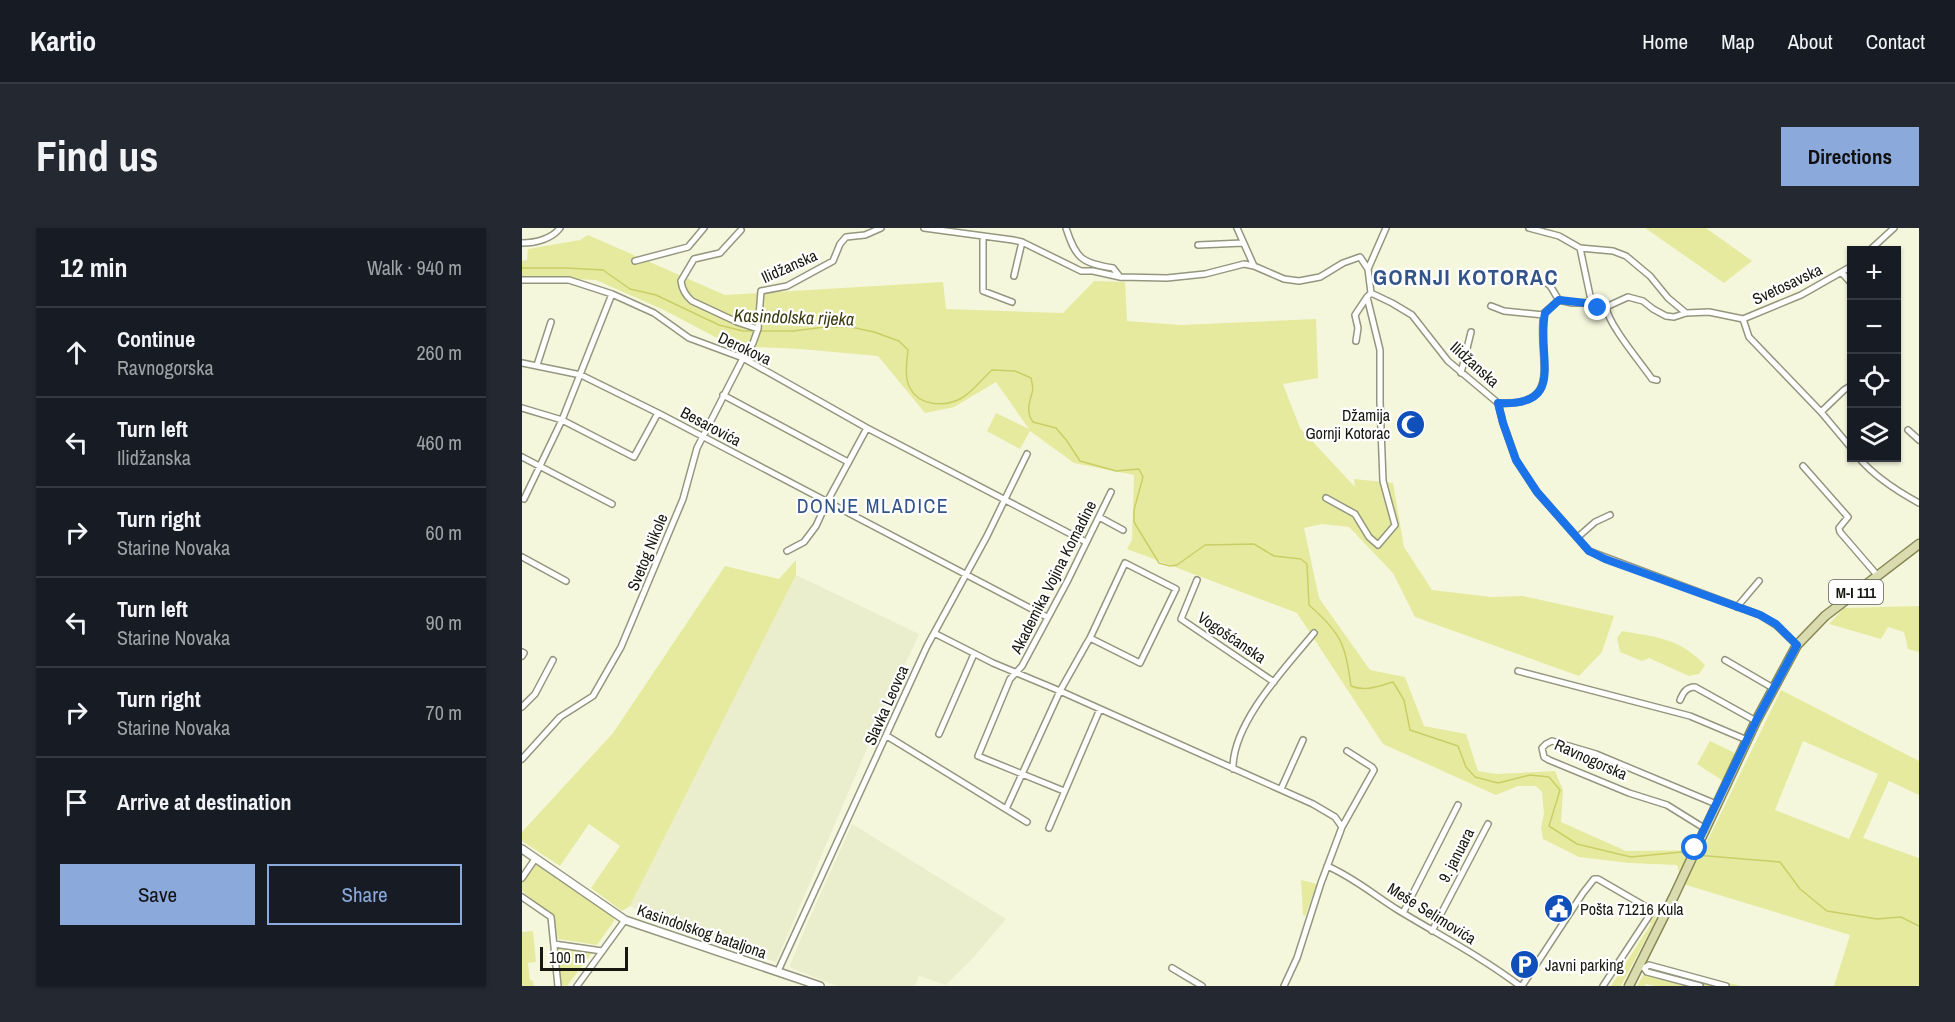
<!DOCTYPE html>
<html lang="en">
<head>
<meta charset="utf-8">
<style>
  body { margin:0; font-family:"Archivo Narrow",sans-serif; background:#242831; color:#f1f3f6 }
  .controls { position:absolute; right:18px; top:18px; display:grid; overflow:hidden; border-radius:0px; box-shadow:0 2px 4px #0004 }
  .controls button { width:54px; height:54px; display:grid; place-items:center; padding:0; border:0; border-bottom:2px solid #363941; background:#171b24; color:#f1f3f6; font:30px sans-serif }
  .scale { position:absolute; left:18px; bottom:15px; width:88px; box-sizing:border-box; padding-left:6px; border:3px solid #17180f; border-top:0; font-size:16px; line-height:21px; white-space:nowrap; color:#17180f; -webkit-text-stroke:4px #fff; paint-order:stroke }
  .stop { position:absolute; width:18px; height:18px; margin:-14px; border:4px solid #1a73e8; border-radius:50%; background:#fff }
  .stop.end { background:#1a73e8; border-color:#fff; box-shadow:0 2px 6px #0008 }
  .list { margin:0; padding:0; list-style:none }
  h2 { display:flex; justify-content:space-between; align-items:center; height:78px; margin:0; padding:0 24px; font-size:26px }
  h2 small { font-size:20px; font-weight:400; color:#9ea1a6 }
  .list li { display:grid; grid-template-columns:39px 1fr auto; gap:18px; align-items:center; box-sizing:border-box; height:90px; padding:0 24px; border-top:2px solid #363941 }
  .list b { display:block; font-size:22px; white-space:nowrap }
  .list p { margin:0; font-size:20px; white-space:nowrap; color:#9ea1a6 }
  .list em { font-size:20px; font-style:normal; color:#9ea1a6 }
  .actions { display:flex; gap:12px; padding:18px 24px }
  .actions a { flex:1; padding:14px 0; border:2px solid #8ca9db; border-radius:0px; text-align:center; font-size:21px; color:#8ca9db }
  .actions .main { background:#8ca9db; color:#111 }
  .icon { flex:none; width:33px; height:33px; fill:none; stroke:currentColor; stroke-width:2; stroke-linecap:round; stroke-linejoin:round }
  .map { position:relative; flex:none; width:1397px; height:758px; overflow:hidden; border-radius:0px }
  header { display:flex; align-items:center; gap:36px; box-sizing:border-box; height:84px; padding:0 30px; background:#171b24; border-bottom:2px solid #363941 }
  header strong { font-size:28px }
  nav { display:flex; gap:33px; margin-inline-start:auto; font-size:21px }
  .intro { display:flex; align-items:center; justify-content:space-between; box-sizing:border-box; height:144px; padding:0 36px }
  h1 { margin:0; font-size:42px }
  .button { padding:15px 27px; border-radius:0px; background:#8ca9db; color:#111; font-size:21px; font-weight:700 }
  main { display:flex; gap:36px; padding:0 36px }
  aside { flex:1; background:#171b24; border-radius:0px; box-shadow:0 2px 4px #0004 }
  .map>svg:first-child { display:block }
  .built { fill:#ebeecc }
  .green { fill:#e6ea9e; fill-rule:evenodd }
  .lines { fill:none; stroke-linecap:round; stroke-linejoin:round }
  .stream { stroke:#cace66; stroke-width:1.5 }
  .minor-casing { stroke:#94967e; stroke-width:8 }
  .tertiary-casing { stroke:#94967e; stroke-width:10 }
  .primary-casing { stroke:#868855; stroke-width:11 }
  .minor { stroke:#fff; stroke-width:5 }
  .tertiary { stroke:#fff; stroke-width:7 }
  .primary { stroke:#dadcaf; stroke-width:8 }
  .route { stroke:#1a73e8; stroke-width:8 }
  .labels { text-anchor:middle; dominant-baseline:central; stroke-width:4.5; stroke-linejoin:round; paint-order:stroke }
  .shield { fill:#fff; stroke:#5d5d57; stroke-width:1.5 }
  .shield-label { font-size:15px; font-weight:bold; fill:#17180f }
  .street-label { font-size:16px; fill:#17180f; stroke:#fff }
  .poi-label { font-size:16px; fill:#17180f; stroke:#fff; text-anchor:start }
  .water-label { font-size:18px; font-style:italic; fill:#3b3c11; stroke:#fff }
  .quarter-label { font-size:20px; letter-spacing:1.5px; fill:#33538b; stroke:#fff }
  .district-label { font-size:22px; font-weight:bold; letter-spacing:1.5px; fill:#33538b; stroke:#fff }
</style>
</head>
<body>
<header>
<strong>Kartio</strong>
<nav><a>Home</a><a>Map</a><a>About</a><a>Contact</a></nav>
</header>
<div class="intro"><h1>Find us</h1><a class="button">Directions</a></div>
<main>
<aside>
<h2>12 min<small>Walk · 940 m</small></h2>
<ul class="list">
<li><svg class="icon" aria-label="ahead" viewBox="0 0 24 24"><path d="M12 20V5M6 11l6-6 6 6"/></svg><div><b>Continue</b><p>Ravnogorska</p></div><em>260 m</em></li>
<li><svg class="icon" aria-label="left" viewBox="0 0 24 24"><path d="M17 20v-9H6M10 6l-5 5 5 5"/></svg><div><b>Turn left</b><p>Ilidžanska</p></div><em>460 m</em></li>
<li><svg class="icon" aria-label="right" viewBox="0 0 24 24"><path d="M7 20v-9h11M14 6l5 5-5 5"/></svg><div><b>Turn right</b><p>Starine Novaka</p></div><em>60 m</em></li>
<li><svg class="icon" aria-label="left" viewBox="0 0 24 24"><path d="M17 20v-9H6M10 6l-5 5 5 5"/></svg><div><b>Turn left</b><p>Starine Novaka</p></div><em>90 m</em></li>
<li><svg class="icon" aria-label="right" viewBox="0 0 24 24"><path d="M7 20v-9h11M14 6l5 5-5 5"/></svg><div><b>Turn right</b><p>Starine Novaka</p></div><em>70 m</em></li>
<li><svg class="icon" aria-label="arrive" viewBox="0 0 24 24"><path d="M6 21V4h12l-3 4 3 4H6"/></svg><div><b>Arrive at destination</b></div></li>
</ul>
<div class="actions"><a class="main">Save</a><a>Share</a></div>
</aside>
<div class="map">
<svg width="1397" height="758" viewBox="0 0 1397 758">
  <rect width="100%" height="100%" fill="#f5f7dd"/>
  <path class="built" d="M 274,347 L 397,406 L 355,497 L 254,734 L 159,702 L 108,678 Z
    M 330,596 L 484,691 L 450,731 L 424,757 L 397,748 L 393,758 L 315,758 L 269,740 L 268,737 L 285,696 Z"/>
  <path class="green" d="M 1123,0 L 1184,0 L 1230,33 L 1202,55 Z
    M 66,7 L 203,67 L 421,54 L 424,81 L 541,85 L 572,53 L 603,54 L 605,93 L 658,97 L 794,91 L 796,150 L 761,156 L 778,200 L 833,259 L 832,251 L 871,255 L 882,319 L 910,362 L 969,369 L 1001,368 L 1092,388 L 1080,424 L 1057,448 L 893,389 L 871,345 L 827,299 L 800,296 L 782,300 L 797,370 L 848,442 L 883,449 L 902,498 L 944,506 L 956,543 L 975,546 L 1033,543 L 1041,562 L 1039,594 L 1104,623 L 1181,622 L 1259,462 L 1397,533 L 1397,567 L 1367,553 L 1341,610 L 1397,630 L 1397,758 L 1312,758 L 1328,707 L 1161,656 L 1155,637 L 1107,635 L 1057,629 L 1021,611 L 1019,599 L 1022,586 L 1020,564 L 1014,558 L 996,558 L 974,567 L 861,516 L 775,385 L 605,321 L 610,312 L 612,247 L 552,235 L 508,203 L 498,221 L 465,203 L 474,185 L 507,201 L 474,154 L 432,179 L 403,185 L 356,128 L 279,121 L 210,118 L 142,82 L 74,52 L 0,49 L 0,33 L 5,32 L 6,21 L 58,12 ZM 1281,513 L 1356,546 L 1327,611 L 1253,582 Z
    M 274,332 L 274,347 L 108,678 L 100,683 L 69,660 L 98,618 L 67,596 L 38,638 L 0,613 L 0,604 L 91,505 L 203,338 L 257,351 Z
    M 1397,378 L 1397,424 L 1386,421 L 1382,404 L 1366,399 L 1359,411 L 1307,396 L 1322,380 Z
    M 1100,403 C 1137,410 1155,409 1183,437 L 1177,446 L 1167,448 L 1127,430 L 1120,433 L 1098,424 L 1095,410 Z
    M 1188,513 L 1213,525 L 1201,553 L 1175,536 Z
    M 13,635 L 92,687 L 92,693 L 75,717 L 36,711 L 32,689 L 0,663 L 0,654 Z
    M 779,652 L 795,656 L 783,688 L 781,687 Z
    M 1133,688 L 1135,689 L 1099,758 L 1089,758 L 1129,696 L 1128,694 Z
    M 11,703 L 14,734 L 6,735 L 8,752 L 11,753 L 12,758 L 0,758 L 0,704 Z
    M 36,719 L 71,723 L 45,758 L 39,757 Z
    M 1128,735 L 1219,758 L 1132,758 L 1124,756 L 1123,758 L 1115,758 Z"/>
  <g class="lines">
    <path class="stream" d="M 0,40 L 44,40 L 81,42 L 108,61 L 134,67 L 197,97 L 221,103 L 234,103
      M 239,103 L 271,103 L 303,99 L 329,99 L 352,104 L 377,113 L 386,122 C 385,133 382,150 388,160 C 397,178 422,179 438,171 C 450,165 460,151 470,142 L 493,143 L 509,150 C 510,155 512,161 510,165 C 507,176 504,184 511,194 L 534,200 L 545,213 L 558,233 L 594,243 L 617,241 L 621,249 L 612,282 L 612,294 L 637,335 L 648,338 L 655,337 L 683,317 L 732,316 L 752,328 L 779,331 L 785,336 L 787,377 C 820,406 823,416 829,458 C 843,464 857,458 871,454 L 882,472 L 888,502 L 936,518 L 944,539 L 953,549 L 976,555 L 1008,547 L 1027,549 L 1038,562 L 1027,598 L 1055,616 L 1109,629 L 1160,624 L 1169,626
      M 1174,627 L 1258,634 L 1278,661 L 1305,683 L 1355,691 L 1379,689 L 1397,698"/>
    <defs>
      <path id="minor" d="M 402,0 L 491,12 L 500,14 L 559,43 L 571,43 L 598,49 L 645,50 L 683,46 L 722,36 L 732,38 L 762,51 L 777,53 L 798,49 L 821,35 L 838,29 L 846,41 L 849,65 L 870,75 L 890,87 L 926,133 L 976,175 L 981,195 L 994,232 L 1015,264 L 1067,323 L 1238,387 L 1254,397 L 1275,417
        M 544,0 C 554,31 560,35 591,40 L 598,49
        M 715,0 L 732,38
        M 1007,0 L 1037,8 L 1058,20 L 1091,23 L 1104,28 L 1128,48 L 1146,70 L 1164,85
        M 219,2 L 198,25 L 172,31 L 159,53 C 160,61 164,68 170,73 L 215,94 L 236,101
        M 461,8 L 461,63 L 490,74
        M 0,15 C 13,15 30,11 38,0
        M 676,17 L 721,15
        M 1058,20 L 1070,77
        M 1348,22 L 1372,0
        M 113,33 L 166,19 L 182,0
        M 846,41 L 864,0
        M 1320,45 L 1330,56
        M 492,48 L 500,14
        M 1013,48 L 1017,53 C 1030,54 1030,63 1037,72
        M 0,52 L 47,52 L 90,66 L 132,85 L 167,110 L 221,130 L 345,200 L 564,314
        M 969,78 L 982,83 L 1022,87
        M 1084,79 C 1086,96 1119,135 1130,151 L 1135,152
        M 1221,91 L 1227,109 L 1299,184 L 1330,221
        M 1221,91 L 1279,67 L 1330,38
        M 834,113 L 836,100 L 833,87 L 845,69
        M 0,135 L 59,147 L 136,185 L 525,389
        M 15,137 L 29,94
        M 939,145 L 949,104
        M 201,167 L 326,234
        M 976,175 C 1045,179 1014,129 1022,85 L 1037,72 L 1050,75 L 1064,75 L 1076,80 L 1084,79 L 1106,69 L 1121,73 L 1131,81 L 1144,88 L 1152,89 L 1164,85 L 1187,84 L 1221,91
        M 0,180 L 40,192 L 112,229 L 136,185
        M 1299,184 L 1322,162 L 1330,157
        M 1386,202 L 1397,212
        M 0,229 L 90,276
        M 1337,230 C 1353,249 1375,263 1397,275
        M 1281,238 L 1326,289 L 1317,300 L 1318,304 L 1355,347
        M 804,270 L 833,286 L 847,309 L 856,317 L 873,297 L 861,253 L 858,174 L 858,122 L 845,69 L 849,65
        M 2,271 L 40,192 L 90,66
        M 577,289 L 601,302
        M 1056,309 L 1073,294 L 1088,287
        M 265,323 L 282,314 L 294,298 L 305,274 L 345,200
        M 0,329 L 44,353
        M 675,352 L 659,391 L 752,454
        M 1215,379 L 1237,353
        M 412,405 L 471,435 L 538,463 L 791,576 L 813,589 L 820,599 L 799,655 L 775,730 L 762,758
        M 0,424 L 2,425 L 0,428
        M 1203,432 L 1251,460
        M 996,443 L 1168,488 L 1225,512
        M 1158,472 C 1161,465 1164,459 1173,459 L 1234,493
        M 0,479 L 13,466 L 31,432
        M 417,506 L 452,426
        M 365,508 L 505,594
        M 0,531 L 38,489 L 71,468 L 99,419 L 161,271 L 175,220 L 221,130 L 231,115 L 236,101 L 239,63 L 265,58 L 311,33 L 318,16 L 324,9 L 343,7 L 359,0
        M 711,541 C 710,495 764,439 792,405
        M 759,561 L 781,512
        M 542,563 L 456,528 L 488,451 L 500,438 L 546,352 L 589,264
        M 484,581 L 538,463 L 565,415 L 568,410 L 603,335 L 654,361 L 618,435 L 568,410
        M 820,599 L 852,542 L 850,539 L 825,523
        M 527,600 L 578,481
        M 1182,600 L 1145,577 L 1107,565 L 1027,532 L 1022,529 L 1020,520 L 1024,516 L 1030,513 L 1074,526 L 1194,576
        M 805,638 C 831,649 852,667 876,682 C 917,707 960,729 998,758
        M 0,650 L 13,631
        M 0,669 L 29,689 L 36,758
        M 881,685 L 936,577
        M 910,703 L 966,596
        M 32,716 L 80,723
        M 1117,738 L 1122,740 L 1127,737 L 1204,758
        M 650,740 L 680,758
        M 1122,740 L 1125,744 L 1178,758
        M 256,743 L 405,418 L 465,308 L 505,226
        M 55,758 L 103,692
        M 1000,758 L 1061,665 L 1072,651 L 1076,651 L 1126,680 L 1129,685 L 1081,758"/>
      <path id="tertiary" d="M 0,621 L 103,692 L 298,758"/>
      <path id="primary" d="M 1107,758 L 1152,668 L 1234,493 L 1275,417 L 1303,388 L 1397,316"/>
    </defs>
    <use href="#minor" class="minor-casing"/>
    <use href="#tertiary" class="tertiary-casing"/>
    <use href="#primary" class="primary-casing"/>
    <use href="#minor" class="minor"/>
    <use href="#tertiary" class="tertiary"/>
    <use href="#primary" class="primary"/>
  </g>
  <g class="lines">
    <path class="route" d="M 1076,80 L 1064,75 L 1037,72 L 1023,85 C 1014,129 1046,179 976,175 L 981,195 L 994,232 L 1015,264 L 1067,323 L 1083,331 L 1238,387 L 1254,396 L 1275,417 L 1234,493 L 1173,620"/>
  </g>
  <defs>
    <symbol id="mosque-disc" viewBox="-11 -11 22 22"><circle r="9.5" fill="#114fba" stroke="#fff"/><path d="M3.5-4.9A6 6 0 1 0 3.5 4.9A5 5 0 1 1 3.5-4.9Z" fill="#fff"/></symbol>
    <symbol id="civic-disc" viewBox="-11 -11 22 22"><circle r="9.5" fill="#114fba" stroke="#fff"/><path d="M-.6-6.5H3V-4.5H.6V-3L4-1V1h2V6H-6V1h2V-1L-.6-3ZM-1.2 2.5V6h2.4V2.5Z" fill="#fff"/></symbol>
    <symbol id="parking-disc" viewBox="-11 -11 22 22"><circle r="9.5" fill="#114fba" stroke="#fff"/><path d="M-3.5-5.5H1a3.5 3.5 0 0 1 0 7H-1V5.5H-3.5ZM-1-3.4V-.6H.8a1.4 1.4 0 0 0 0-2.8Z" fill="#fff"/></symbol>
  </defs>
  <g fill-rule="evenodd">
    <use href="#mosque-disc" x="872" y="180" width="33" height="33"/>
    <use href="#civic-disc" x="1020" y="664" width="33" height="33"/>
    <use href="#parking-disc" x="986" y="720" width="33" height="33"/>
  </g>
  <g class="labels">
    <rect class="shield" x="1307" y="352" width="54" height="24" rx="4.5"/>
    <g class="shield-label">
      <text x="1334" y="364">M-I 111</text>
    </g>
    <g class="street-label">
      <text transform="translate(267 38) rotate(-24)">Ilidžanska</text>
      <text transform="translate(1265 56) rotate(-25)">Svetosavska</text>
      <text transform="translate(223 120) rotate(25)">Derokova</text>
      <text transform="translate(953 136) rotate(42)">Ilidžanska</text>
      <text transform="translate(189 198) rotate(28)">Besarovića</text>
      <text transform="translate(125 324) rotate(-68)">Svetog Nikole</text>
      <text transform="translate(531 349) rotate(-63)">Akademika Vojina Komadine</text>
      <text transform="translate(710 409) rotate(34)">Vogošćanska</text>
      <text transform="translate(364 477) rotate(-66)">Slavka Leovca</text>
      <text transform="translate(1069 531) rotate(24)">Ravnogorska</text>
      <text transform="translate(934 627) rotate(-63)">9. januara</text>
      <text transform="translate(910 685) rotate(32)">Meše Selimovića</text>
      <text transform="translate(180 703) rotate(19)">Kasindolskog bataljona</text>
    </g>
    <g class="poi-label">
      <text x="868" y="187" text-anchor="end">Džamija<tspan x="868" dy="18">Gornji Kotorac</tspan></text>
      <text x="1058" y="681">Pošta 71216 Kula</text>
      <text x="1023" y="737">Javni parking</text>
    </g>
    <g class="water-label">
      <text transform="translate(272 89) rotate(2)">Kasindolska rijeka</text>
    </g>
    <g class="quarter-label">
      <text x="351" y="277">DONJE MLADICE</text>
    </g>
    <g class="district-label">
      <text x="944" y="49">GORNJI KOTORAC</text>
    </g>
  </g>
</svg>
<div class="controls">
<button>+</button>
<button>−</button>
<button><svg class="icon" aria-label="locate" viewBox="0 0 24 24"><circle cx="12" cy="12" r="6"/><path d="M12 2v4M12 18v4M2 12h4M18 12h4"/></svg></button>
<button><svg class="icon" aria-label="layers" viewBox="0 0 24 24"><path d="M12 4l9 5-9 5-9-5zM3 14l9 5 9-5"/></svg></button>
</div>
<div class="scale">100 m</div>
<div class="stop" style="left:1173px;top:620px"></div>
<div class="stop end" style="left:1076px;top:80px"></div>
</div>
</main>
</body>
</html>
